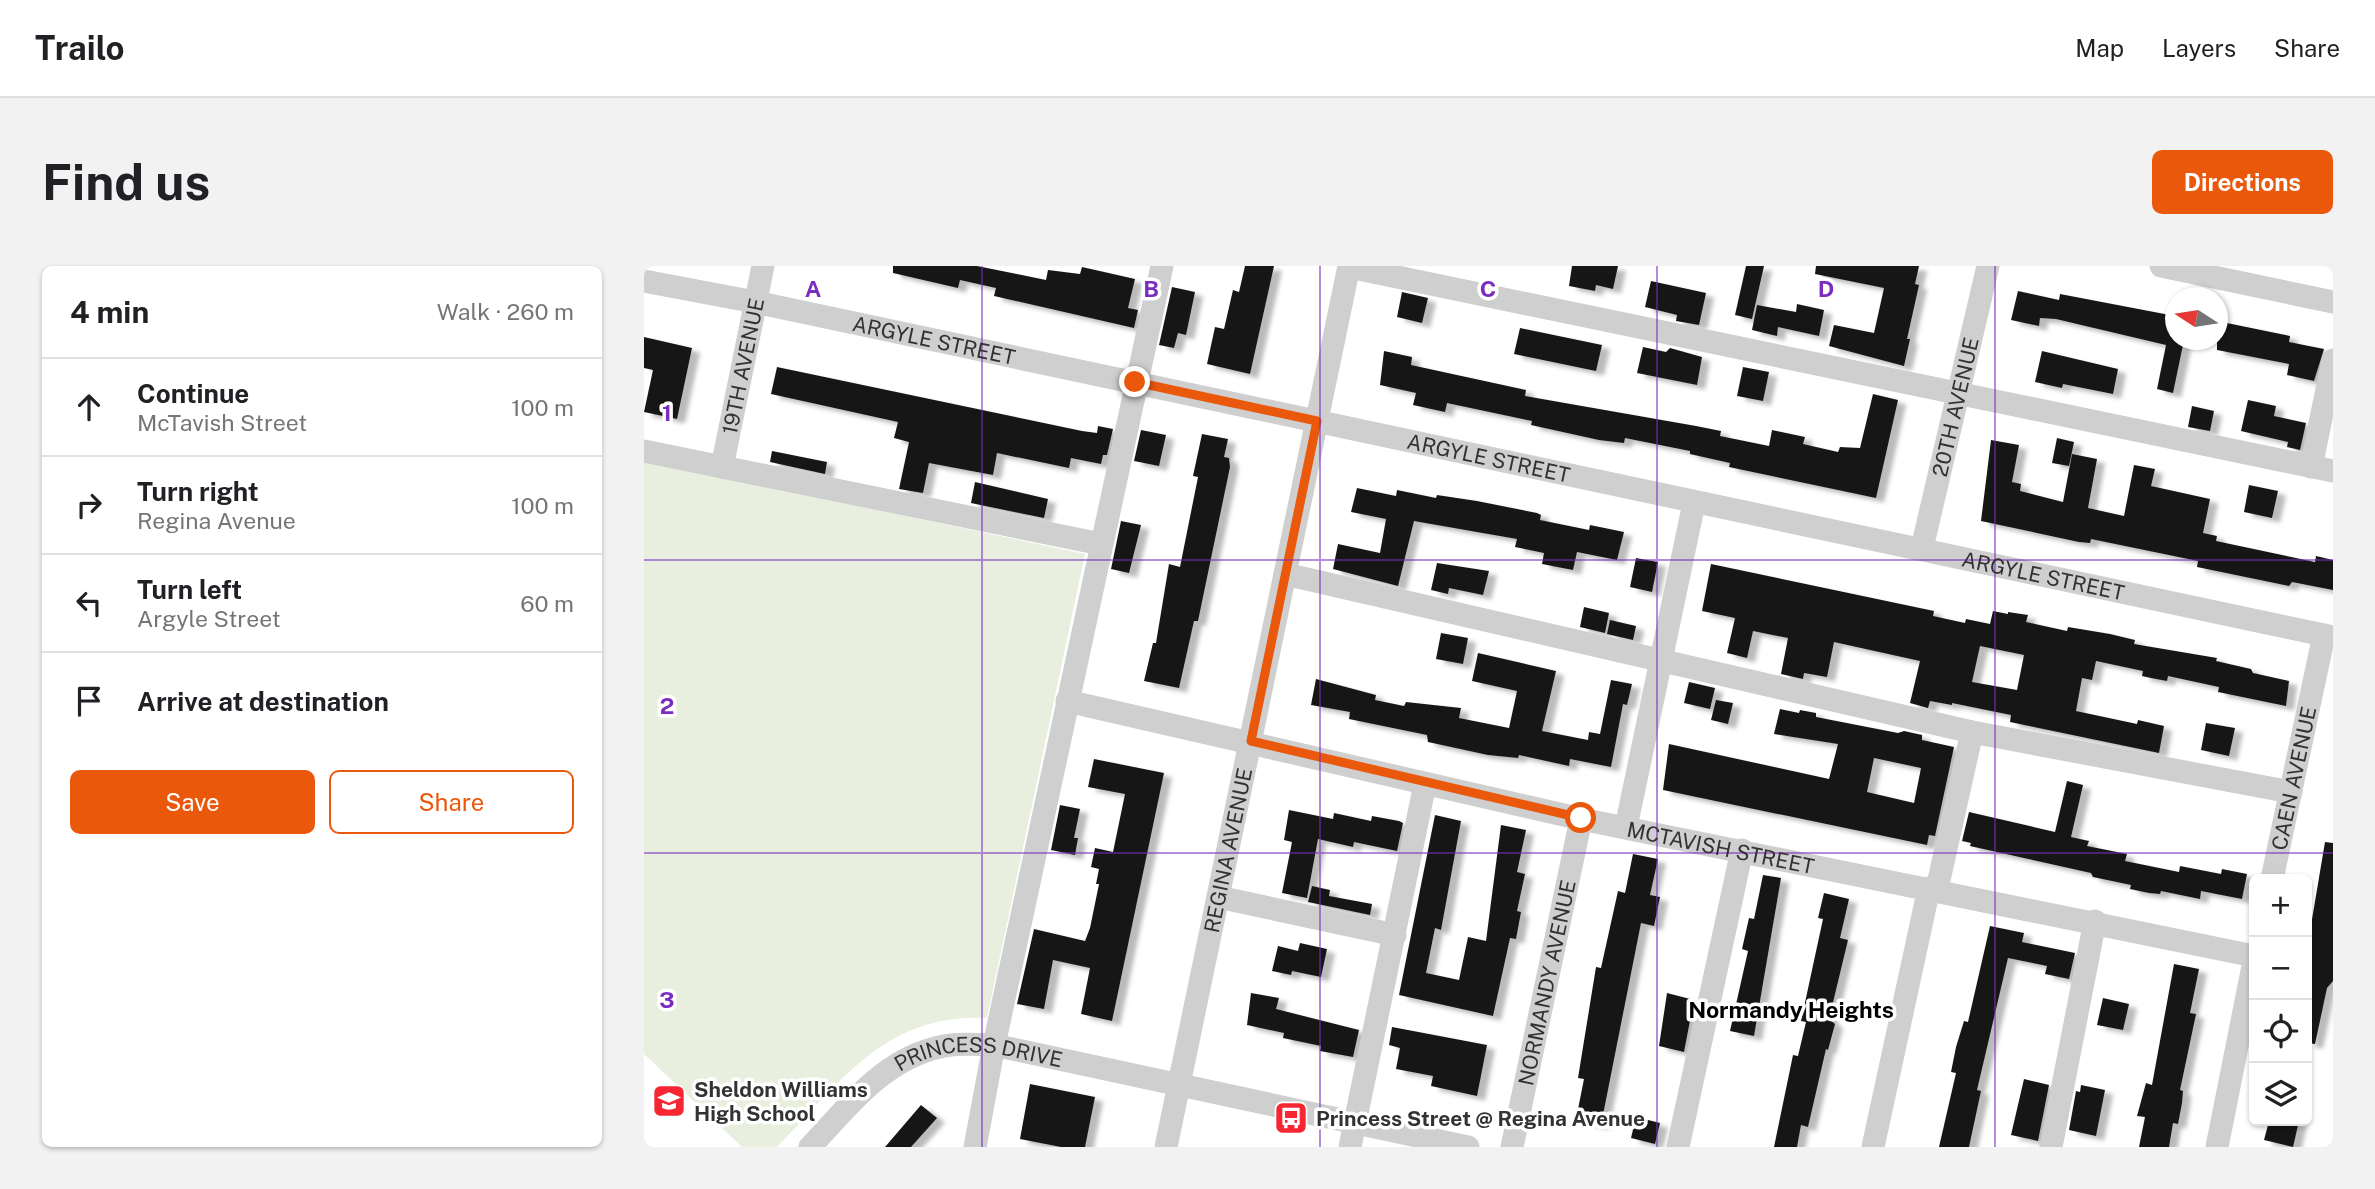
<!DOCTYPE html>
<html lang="en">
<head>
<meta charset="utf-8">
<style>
  body { margin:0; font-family:"Public Sans",sans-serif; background:#f2f2f2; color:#202124 }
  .controls { position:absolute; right:21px; bottom:21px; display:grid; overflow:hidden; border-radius:10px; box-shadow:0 2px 5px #0004 }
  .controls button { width:63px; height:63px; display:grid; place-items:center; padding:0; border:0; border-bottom:2px solid #e0e0e0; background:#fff; color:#202124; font:35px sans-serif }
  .compass { position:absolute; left:1521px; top:21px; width:63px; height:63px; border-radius:50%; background:#fff; box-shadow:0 2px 5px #0004; rotate:282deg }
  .stop { position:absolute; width:21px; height:21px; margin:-16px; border:5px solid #ea580c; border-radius:50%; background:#fff }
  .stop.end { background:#ea580c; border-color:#fff; box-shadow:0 2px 7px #0008 }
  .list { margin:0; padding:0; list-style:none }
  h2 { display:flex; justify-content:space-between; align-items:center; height:91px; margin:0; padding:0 28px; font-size:30px }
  h2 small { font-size:23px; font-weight:400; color:#757577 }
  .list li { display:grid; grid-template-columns:46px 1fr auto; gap:21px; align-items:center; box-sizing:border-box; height:98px; padding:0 28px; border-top:2px solid #e0e0e0 }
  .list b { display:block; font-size:26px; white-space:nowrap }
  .list p { margin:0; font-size:23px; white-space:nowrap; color:#757577 }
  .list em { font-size:23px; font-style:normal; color:#757577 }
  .actions { display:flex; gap:14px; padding:21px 28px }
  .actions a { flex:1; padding:16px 0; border:2px solid #ea580c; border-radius:10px; text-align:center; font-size:24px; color:#ea580c }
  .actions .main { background:#ea580c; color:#fff }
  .icon { flex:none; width:38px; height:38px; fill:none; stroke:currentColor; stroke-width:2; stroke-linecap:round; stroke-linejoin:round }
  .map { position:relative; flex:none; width:1689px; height:881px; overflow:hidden; border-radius:10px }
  header { display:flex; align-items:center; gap:42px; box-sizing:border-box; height:98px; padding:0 35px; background:#fff; border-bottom:2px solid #e0e0e0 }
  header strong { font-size:33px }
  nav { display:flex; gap:38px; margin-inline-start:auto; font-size:24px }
  .intro { display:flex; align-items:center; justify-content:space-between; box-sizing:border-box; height:168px; padding:0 42px }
  h1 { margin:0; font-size:49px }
  .button { padding:18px 32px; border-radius:10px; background:#ea580c; color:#fff; font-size:24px; font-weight:700 }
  main { display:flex; gap:42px; padding:0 42px }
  aside { flex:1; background:#fff; border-radius:10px; box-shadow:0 2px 5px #0004 }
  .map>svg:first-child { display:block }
  .green { fill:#e8efdf }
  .building { fill:#191919; fill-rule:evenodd; filter:url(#shadow) }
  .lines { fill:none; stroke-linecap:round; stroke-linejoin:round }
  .minor { stroke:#cfcfcf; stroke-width:23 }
  .route { stroke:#ea580c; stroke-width:9 }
  .grid { fill:none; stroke:#7b2cbf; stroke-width:2; stroke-opacity:0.55 }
  .labels { text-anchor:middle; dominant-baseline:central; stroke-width:7; stroke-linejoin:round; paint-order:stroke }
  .street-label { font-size:21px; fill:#323232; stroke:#fff }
  .poi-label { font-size:21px; font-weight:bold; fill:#323232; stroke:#fff; text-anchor:start }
  .neighbourhood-label { font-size:23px; font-weight:bold; fill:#000; stroke:#fff }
  .grid-label { font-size:23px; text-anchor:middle; font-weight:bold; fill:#7b2cbf; stroke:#fff; stroke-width:7; stroke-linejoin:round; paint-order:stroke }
</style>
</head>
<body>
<header>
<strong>Trailo</strong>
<nav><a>Map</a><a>Layers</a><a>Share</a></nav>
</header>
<div class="intro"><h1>Find us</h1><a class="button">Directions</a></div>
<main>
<aside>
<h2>4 min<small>Walk · 260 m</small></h2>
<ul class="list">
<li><svg class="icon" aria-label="ahead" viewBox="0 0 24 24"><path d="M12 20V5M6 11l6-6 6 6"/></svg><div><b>Continue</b><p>McTavish Street</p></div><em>100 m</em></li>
<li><svg class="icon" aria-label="right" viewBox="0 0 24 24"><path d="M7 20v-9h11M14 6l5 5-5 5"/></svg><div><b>Turn right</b><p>Regina Avenue</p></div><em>100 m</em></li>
<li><svg class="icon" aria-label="left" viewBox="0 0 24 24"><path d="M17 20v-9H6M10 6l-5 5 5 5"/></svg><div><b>Turn left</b><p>Argyle Street</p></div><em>60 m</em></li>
<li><svg class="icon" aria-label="arrive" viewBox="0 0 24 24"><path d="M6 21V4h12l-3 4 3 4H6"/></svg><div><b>Arrive at destination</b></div></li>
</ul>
<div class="actions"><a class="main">Save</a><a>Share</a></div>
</aside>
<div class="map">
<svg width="1689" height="881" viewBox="0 0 1689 881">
  <defs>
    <filter id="shadow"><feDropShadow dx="8" dy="4.5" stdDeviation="2" flood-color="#0004"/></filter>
  </defs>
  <rect width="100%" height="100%" fill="#fff"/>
  <path class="green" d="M 0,195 L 441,288 L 343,752 C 241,747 198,815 133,881 L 98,881 L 0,788 Z"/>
  <path class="building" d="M 249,0 L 333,0 L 402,14 L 404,4 L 436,8 L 438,1 L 491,13 L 484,42 L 494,44 L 490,62 L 350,30 L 352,22 L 316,14 L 314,22 L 249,7 Z
    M 601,0 L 630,0 L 606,108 L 563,98 L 571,61 L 580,63 L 589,24 L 595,26 Z
    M 928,0 L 974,0 L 969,23 L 952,19 L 951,25 L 925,20 Z
    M 1102,0 L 1120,0 L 1108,53 L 1091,49 Z
    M 1172,0 L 1275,0 L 1271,18 L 1275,19 L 1263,73 L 1266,73 L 1260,100 L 1185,80 L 1190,59 L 1230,67 L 1240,22 L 1171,8 Z
    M 1007,15 L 1062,27 L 1055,59 L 1032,55 L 1033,49 L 1001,41 Z
    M 528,21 L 551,26 L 542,69 L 534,67 L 530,82 L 515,79 Z
    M 1374,25 L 1415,34 L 1416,28 L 1531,50 L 1531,74 L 1540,74 L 1529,127 L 1513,123 L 1522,79 L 1412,53 L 1396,52 L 1395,60 L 1367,54 Z
    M 758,26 L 784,32 L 778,57 L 753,51 Z
    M 1153,38 L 1180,44 L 1175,70 L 1134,61 L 1133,70 L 1108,64 L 1113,39 L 1152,46 Z
    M 1573,55 L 1646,70 L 1645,76 L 1680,83 L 1670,115 L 1643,109 L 1645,98 L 1573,84 Z
    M 876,62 L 958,79 L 952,105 L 870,88 Z
    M 0,71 L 48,82 L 33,153 L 0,146 L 9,104 L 0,102 Z
    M 999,81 L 1022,86 L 1026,82 L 1058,91 L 1053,119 L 993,107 Z
    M 740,85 L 768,91 L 767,99 L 882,124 L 881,130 L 1052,160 L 1077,165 L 1076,170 L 1125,180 L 1128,164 L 1161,171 L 1159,178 L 1194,186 L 1196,181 L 1216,182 L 1229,128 L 1254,134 L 1232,232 L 1085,201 L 1086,197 L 1046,188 L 1046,185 L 981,172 L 980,177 L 955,174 L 887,159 L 888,155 L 803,137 L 801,146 L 769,139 L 772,127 L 736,119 Z
    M 1398,85 L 1474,103 L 1469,128 L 1419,118 L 1418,122 L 1391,116 Z
    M 133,101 L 438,165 L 453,167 L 454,160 L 469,163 L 463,189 L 459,189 L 457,198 L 427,192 L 425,202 L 353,187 L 349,209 L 285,197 L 279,227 L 255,223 L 265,176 L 250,172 L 254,156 L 127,128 Z
    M 1099,101 L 1125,106 L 1119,135 L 1093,130 Z
    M 1604,134 L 1632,140 L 1630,150 L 1662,157 L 1656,184 L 1643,181 L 1644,176 L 1597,165 Z
    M 1548,140 L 1570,145 L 1566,165 L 1544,161 Z
    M 497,164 L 522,169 L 515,200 L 490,195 Z
    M 558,168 L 584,173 L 580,191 L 585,192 L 586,201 L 554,355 L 550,355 L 535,422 L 500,415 L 509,377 L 512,377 L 525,298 L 536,301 L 554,211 L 549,210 Z
    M 1413,172 L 1430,176 L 1425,200 L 1408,197 Z
    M 1347,174 L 1375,179 L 1368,216 L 1377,218 L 1376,225 L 1419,236 L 1428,188 L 1453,193 L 1444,242 L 1480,250 L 1490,199 L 1511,203 L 1507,220 L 1566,233 L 1559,267 L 1573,270 L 1572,275 L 1671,296 L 1672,290 L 1689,294 L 1689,324 L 1648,316 L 1645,320 L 1553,301 L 1554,295 L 1486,281 L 1447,273 L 1446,277 L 1435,276 L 1337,255 Z
    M 128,185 L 183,196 L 181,208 L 126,196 Z
    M 331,216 L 404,233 L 400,252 L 327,237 Z
    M 1605,219 L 1634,225 L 1628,252 L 1600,246 Z
    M 713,222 L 752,230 L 753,224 L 792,232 L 793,229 L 833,235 L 893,247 L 897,249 L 896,254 L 945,264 L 946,259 L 980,266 L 973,294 L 933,286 L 929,304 L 898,298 L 900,287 L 871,281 L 873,273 L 770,255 L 754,320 L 689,303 L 694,278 L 736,287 L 742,253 L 707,246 Z
    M 477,255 L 497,259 L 485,307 L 467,303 Z
    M 992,292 L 1014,296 L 1008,326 L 986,321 Z
    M 793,297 L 845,305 L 839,329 L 805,322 L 804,328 L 787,324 Z
    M 1067,298 L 1290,345 L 1289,350 L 1321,357 L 1322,353 L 1346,358 L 1349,345 L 1364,348 L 1364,346 L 1384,349 L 1382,356 L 1423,365 L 1424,361 L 1466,368 L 1491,374 L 1490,378 L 1573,392 L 1572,395 L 1607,403 L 1609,407 L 1645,415 L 1642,440 L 1574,426 L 1575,421 L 1524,410 L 1523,415 L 1507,412 L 1498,410 L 1499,405 L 1452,395 L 1448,414 L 1438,412 L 1432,445 L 1493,458 L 1494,454 L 1520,460 L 1515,487 L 1366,456 L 1367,449 L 1308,437 L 1308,439 L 1286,435 L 1284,442 L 1266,437 L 1276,395 L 1190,376 L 1183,411 L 1160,407 L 1159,413 L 1137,408 L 1144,372 L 1109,365 L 1103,392 L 1083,387 L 1091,352 L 1058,345 ZM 1336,380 L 1380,389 L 1373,424 L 1328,416 Z
    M 940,341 L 965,347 L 961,367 L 936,361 Z
    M 966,354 L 992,360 L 989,374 L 963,368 Z
    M 797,367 L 824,372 L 819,398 L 792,393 Z
    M 834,387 L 912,405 L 898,465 L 944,474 L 945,466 L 956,468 L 967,414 L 988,418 L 983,439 L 979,438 L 967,501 L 926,493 L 925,500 L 875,489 L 874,492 L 844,489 L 784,476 L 783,469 L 705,453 L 706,446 L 667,439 L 672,413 L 732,429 L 731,434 L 760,440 L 762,436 L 817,442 L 815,452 L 865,462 L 873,425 L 828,415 Z
    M 1045,416 L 1071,422 L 1066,443 L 1040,437 Z
    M 1072,434 L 1089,437 L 1084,458 L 1067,454 Z
    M 1136,443 L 1155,447 L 1156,444 L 1172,447 L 1172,451 L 1254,467 L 1260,465 L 1278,469 L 1278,474 L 1310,481 L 1291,570 L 1285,569 L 1283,579 L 1019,524 L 1025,478 L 1185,513 L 1194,478 L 1130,468 ZM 1230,492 L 1277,502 L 1270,537 L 1223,526 Z
    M 1562,457 L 1591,462 L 1585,490 L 1557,484 Z
    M 450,493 L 520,507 L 468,755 L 437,748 L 446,702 L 409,694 L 400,743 L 373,738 L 390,663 L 441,675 L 446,662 L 455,618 L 452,618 L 455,603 L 447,601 L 451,582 L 469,586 L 481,528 L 444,521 Z
    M 1423,515 L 1439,519 L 1427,571 L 1445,575 L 1443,580 L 1483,588 L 1481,595 L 1535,606 L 1536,600 L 1577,608 L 1578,603 L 1603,608 L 1598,633 L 1557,625 L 1556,633 L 1517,625 L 1516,628 L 1505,627 L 1486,623 L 1487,619 L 1449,611 L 1447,607 L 1326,580 L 1327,577 L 1318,575 L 1325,546 L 1411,566 Z
    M 416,539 L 436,543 L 430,572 L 434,572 L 431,589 L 407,584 Z
    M 645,544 L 689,553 L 690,547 L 727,555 L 728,550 L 755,555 L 759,557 L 753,585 L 710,576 L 709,581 L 674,573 L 663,632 L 638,627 L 648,576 L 640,574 Z
    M 791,549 L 817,555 L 797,664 L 791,662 L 782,707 L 815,714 L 824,671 L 842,675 L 857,559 L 882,564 L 873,606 L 881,608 L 873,645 L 877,646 L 872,673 L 866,672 L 849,750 L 755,729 Z
    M 1681,576 L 1689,577 L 1689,715 L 1683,722 L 1671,778 L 1663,777 L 1663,683 Z
    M 989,588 L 1014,593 L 1006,629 L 1016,631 L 1010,660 L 997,657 L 957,859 L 932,853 L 940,813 L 934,812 L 952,701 L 957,702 L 974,625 L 981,627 Z
    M 1119,609 L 1137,612 L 1110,770 L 1086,765 L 1104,685 L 1098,683 L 1105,652 L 1110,653 Z
    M 668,620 L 686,624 L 685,630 L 728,638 L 726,649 L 664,636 Z
    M 1180,627 L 1205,633 L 1196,672 L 1204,674 L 1185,753 L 1191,758 L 1184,784 L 1182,783 L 1164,861 L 1157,859 L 1153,881 L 1130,881 L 1149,789 L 1154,790 L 1162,756 L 1157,755 L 1179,653 L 1174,652 Z
    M 1346,660 L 1380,667 L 1378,676 L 1431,687 L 1425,713 L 1401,708 L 1403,700 L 1364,692 L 1333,824 L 1337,825 L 1325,881 L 1295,881 L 1312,807 L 1307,806 L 1312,781 L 1320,755 L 1324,756 Z
    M 656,677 L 683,683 L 677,711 L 648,705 L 647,709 L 628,705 L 634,680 L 654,685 Z
    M 1530,698 L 1555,703 L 1546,747 L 1552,748 L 1536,824 L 1539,825 L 1538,837 L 1534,858 L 1529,857 L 1525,881 L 1495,881 L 1501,851 L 1493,850 L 1502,817 L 1508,819 Z
    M 607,727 L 635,732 L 632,743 L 715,764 L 709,791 L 676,785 L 677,780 L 639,772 L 640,767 L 603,759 Z
    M 1023,727 L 1050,734 L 1040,786 L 1015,780 Z
    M 1459,732 L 1485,738 L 1479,764 L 1453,759 Z
    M 748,761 L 843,779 L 833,830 L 787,820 L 789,810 L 752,803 L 756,782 L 745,779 Z
    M 1380,813 L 1405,819 L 1394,875 L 1367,869 Z
    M 386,818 L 451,831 L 441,881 L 417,881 L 376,873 Z
    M 1437,819 L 1461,824 L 1452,870 L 1425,864 L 1432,825 L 1436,826 Z
    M 277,839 L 293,852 L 267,881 L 241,881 Z
    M 992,851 L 1016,857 L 1011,878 L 987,872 Z
    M 1625,855 L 1655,855 L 1649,881 L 1620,874 Z"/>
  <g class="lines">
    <g class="minor">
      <path d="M 1517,0 L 1689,36"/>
      <path d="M 705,1 L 1689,205"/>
      <path id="s1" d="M 0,15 L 111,36 L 1689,371"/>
      <path d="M 0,185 L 457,278"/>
      <path id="s2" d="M 78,201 L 119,0"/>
      <path d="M 1667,201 L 1689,94"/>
      <path id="s3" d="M 1278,282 L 1344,0"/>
      <path d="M 641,308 L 1328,466 L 1647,526"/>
      <path id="s4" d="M 423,435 L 937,553 L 1610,690"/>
      <path d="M 982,561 L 1050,237"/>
      <path id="s5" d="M 1628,613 L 1680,369"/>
      <path d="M 1293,623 L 1328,466"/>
      <path d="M 574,631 L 751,669"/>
      <path id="s6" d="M 166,881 C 207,838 244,787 307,779 C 320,777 336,779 350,779 L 824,881"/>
      <path d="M 331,881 L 350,779 L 518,0"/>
      <path id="s7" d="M 522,881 L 705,0"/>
      <path d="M 706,881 L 781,518"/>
      <path id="s8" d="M 868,881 L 937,553"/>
      <path d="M 1034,881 L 1098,584"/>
      <path d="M 1229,881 L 1285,622"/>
      <path d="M 1407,881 L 1451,655"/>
      <path d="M 1573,881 L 1610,695"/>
    </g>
  </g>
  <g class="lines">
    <path class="route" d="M 491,116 L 673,155 L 607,475 L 937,552"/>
  </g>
  <path class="grid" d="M 338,0 L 338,881M 676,0 L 676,881M 1013,0 L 1013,881M 1351,0 L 1351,881M 0,294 L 1689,294M 0,587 L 1689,587"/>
  <defs>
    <symbol id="school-square" viewBox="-11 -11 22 22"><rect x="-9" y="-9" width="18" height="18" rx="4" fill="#f62732" stroke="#fff"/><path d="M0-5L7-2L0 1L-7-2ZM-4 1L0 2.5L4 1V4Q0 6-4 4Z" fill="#fff"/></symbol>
    <symbol id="bus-square" viewBox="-11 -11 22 22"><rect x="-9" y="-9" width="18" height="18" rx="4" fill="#f62732" stroke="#fff"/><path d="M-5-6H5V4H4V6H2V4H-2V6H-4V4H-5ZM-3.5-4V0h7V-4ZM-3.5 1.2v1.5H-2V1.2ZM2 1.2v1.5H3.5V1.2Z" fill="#fff"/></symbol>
  </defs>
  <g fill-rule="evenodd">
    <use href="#school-square" x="6" y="816" width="38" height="38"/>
    <use href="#bus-square" x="628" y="833" width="38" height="38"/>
  </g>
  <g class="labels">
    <g class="street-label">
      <text stroke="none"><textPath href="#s1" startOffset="296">ARGYLE STREET</textPath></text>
      <text stroke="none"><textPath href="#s2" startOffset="103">19TH AVENUE</textPath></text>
      <text stroke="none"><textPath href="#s3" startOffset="145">20TH AVENUE</textPath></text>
      <text stroke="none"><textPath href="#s1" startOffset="863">ARGYLE STREET</textPath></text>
      <text stroke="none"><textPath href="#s1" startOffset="1430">ARGYLE STREET</textPath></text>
      <text stroke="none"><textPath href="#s5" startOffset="103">CAEN AVENUE</textPath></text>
      <text stroke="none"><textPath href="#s4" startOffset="670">MCTAVISH STREET</textPath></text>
      <text stroke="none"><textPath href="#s7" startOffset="303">REGINA AVENUE</textPath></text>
      <text stroke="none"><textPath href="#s8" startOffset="168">NORMANDY AVENUE</textPath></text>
      <text stroke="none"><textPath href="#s6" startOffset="205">PRINCESS DRIVE</textPath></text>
    </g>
    <g class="poi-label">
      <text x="50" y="823">Sheldon Williams<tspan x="50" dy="24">High School</tspan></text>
      <text x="672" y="852">Princess Street @ Regina Avenue</text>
    </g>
    <g class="neighbourhood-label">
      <text x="1147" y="743">Normandy Heights</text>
    </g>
  </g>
  <g class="grid-label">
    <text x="169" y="31">A</text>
    <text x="507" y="31">B</text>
    <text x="844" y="31">C</text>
    <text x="1182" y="31">D</text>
    <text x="23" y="155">1</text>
    <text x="23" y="448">2</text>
    <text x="23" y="742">3</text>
  </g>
</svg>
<div class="controls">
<button>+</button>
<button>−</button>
<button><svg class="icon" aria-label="locate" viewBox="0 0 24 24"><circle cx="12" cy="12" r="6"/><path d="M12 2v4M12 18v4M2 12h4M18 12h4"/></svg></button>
<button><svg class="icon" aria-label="layers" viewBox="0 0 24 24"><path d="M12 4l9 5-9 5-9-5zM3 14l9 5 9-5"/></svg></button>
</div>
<svg class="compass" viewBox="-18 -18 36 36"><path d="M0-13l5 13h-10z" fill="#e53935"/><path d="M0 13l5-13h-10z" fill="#757577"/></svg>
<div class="stop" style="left:937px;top:552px"></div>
<div class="stop end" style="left:491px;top:116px"></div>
</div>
</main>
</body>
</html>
